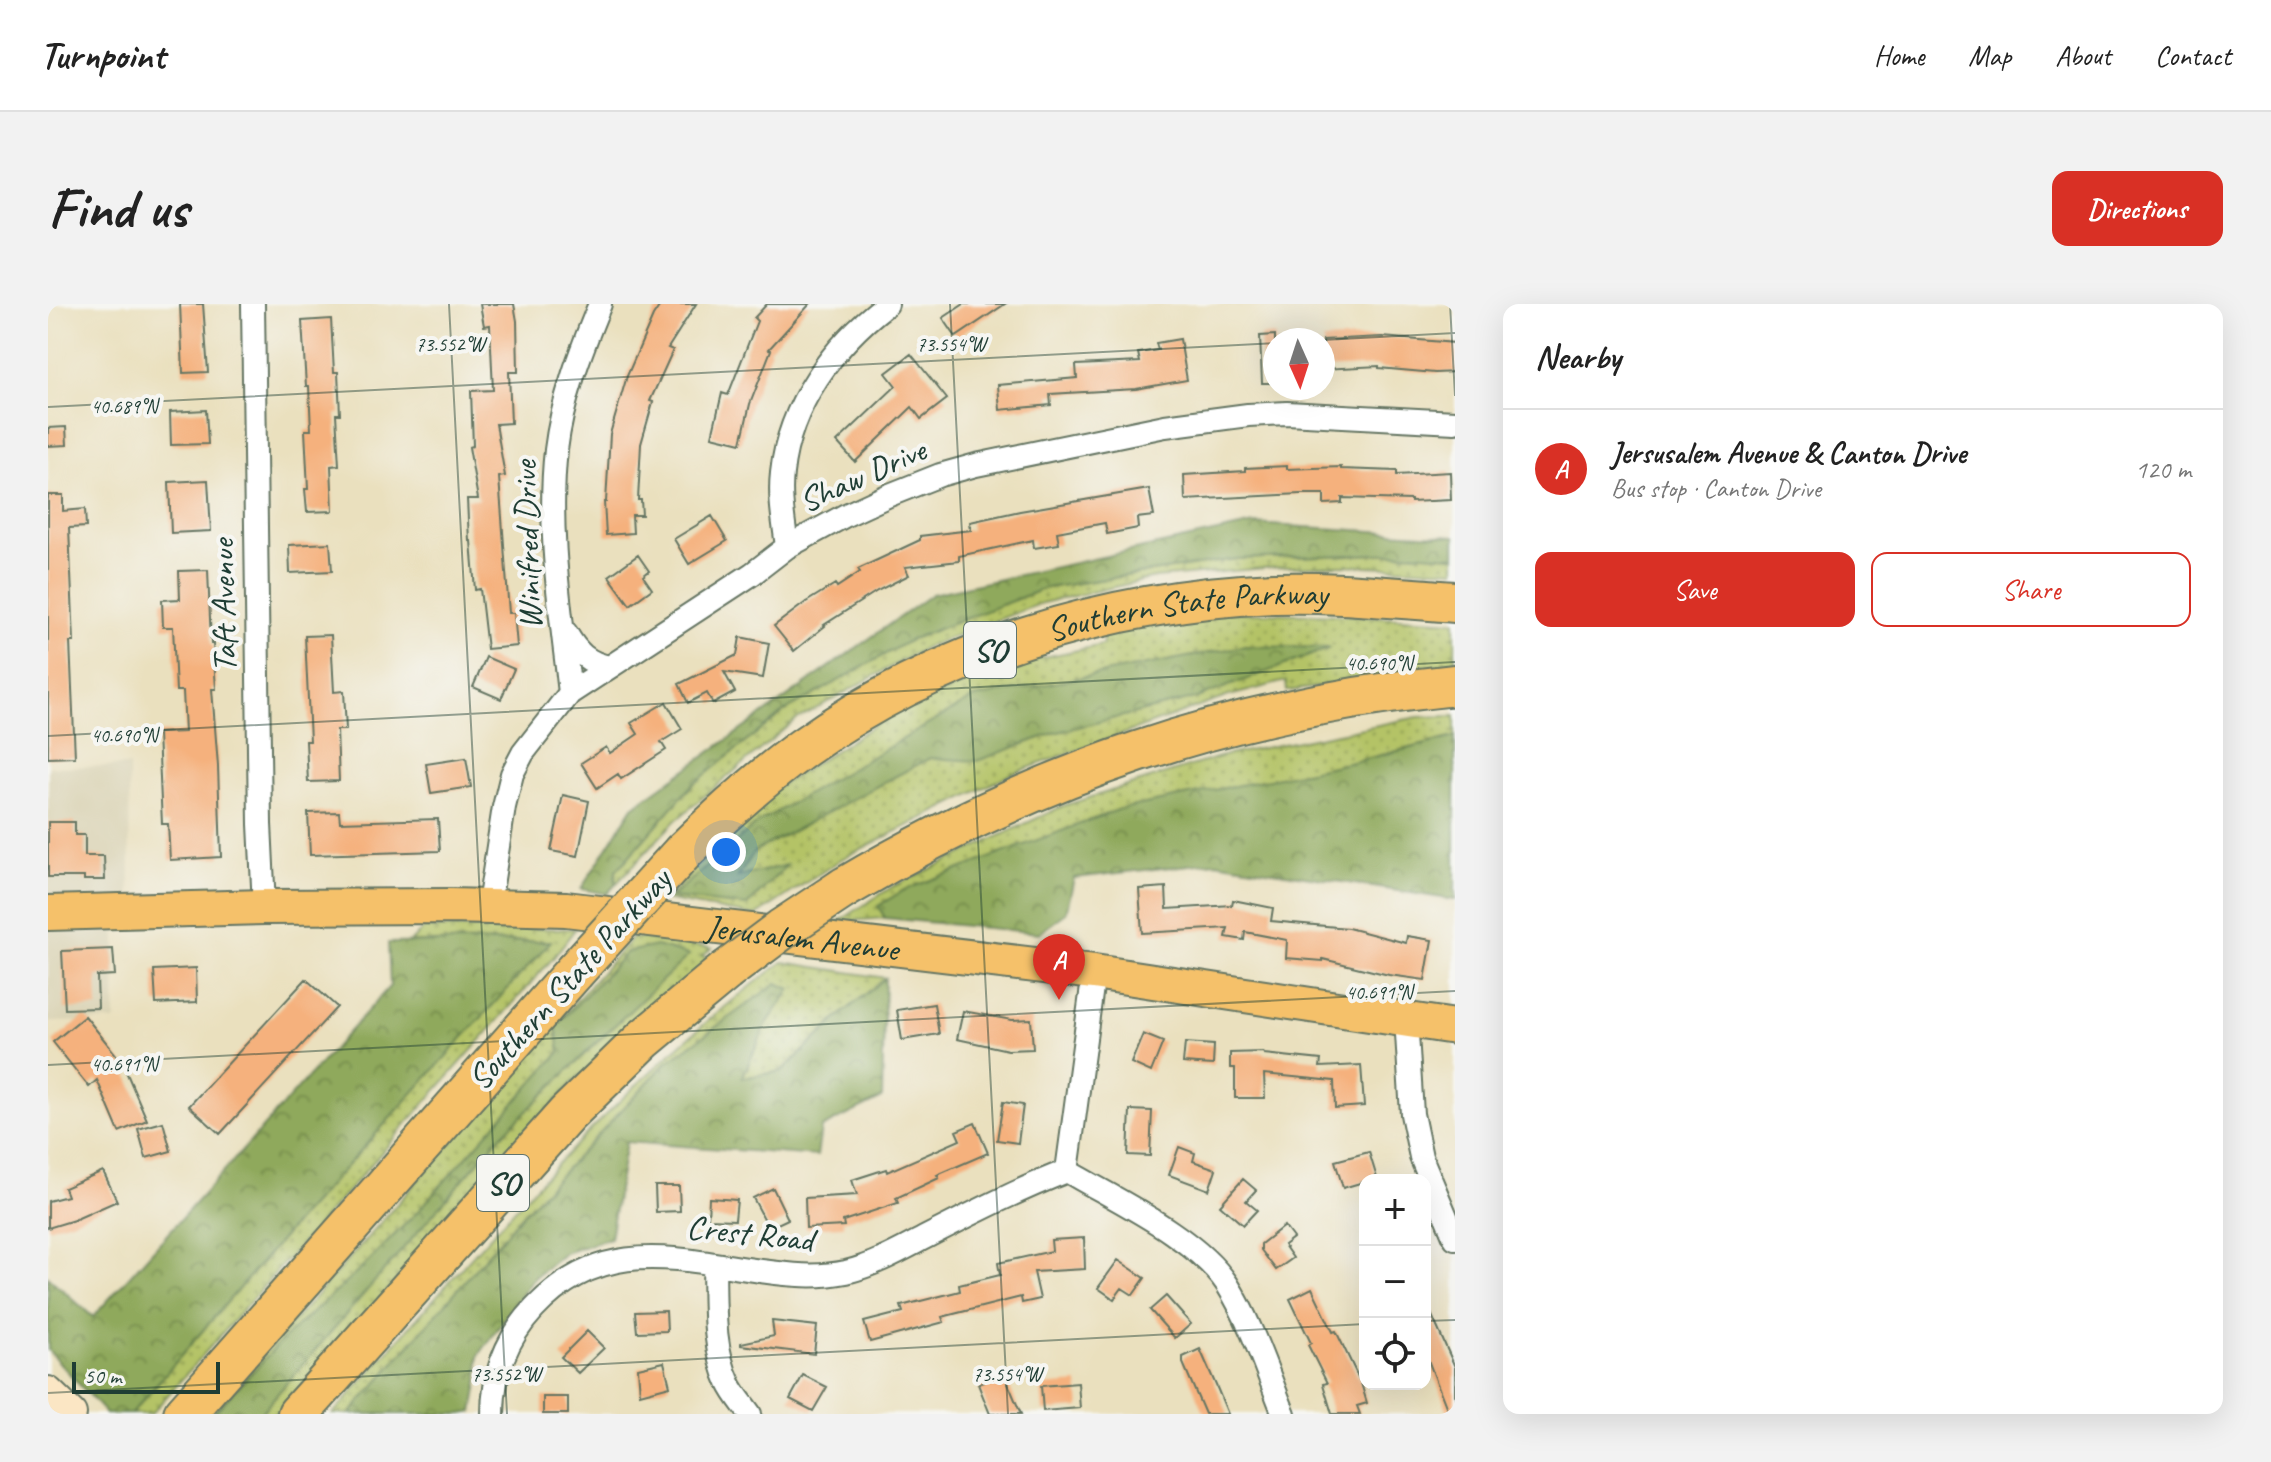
<!DOCTYPE html>
<html lang="en">
<head>
<meta charset="utf-8">
<style>
  body { margin:0; font-family:Caveat,sans-serif; background:#f2f2f2; color:#222 }
  .controls { position:absolute; right:24px; bottom:24px; display:grid; overflow:hidden; border-radius:16px; box-shadow:0 8px 32px #0002 }
  .controls button { width:72px; height:72px; display:grid; place-items:center; padding:0; border:0; border-bottom:2px solid #e0e0e0; background:#fff; color:#222; font:40px sans-serif }
  .compass { position:absolute; left:1215px; top:24px; width:72px; height:72px; border-radius:50%; background:#fff; box-shadow:0 8px 32px #0002; rotate:177deg }
  .scale { position:absolute; left:24px; bottom:20px; width:148px; box-sizing:border-box; padding-left:8px; border:4px solid #1f3d34; border-top:0; font-size:22px; line-height:28px; white-space:nowrap; color:#1f3d34; -webkit-text-stroke:6px #f6f6f2; paint-order:stroke }
  .you { position:absolute; left:678px; top:548px; width:28px; height:28px; margin:-20px; border:6px solid #fff; border-radius:50%; background:#1a73e8; box-shadow:0 0 0 12px #1a73e833 }
  .badge { display:grid; place-items:center; width:52px; height:52px; border-radius:50%; background:#d93025; color:#fff; font-size:26px; font-weight:700 }
  .pin { position:absolute; translate:-50% -66px; filter:drop-shadow(0 2px 4px #0008) }
  .pin::after { content:''; position:absolute; top:42px; width:28px; height:24px; background:inherit; clip-path:polygon(0 0,100% 0,50% 100%) }
  .list { margin:0; padding:0; list-style:none }
  h2 { display:flex; justify-content:space-between; align-items:center; height:104px; margin:0; padding:0 32px; font-size:34px }
  h2 small { font-size:26px; font-weight:400; color:#767676 }
  .list li { display:grid; grid-template-columns:52px 1fr auto; gap:24px; align-items:center; box-sizing:border-box; height:120px; padding:0 32px; border-top:2px solid #e0e0e0 }
  .list b { display:block; font-size:30px; white-space:nowrap }
  .list p { margin:0; font-size:26px; white-space:nowrap; color:#767676 }
  .list em { font-size:26px; font-style:normal; color:#767676 }
  .actions { display:flex; gap:16px; padding:24px 32px }
  .actions a { flex:1; padding:18px 0; border:2px solid #d93025; border-radius:16px; text-align:center; font-size:28px; color:#d93025 }
  .actions .main { background:#d93025; color:#fff }
  .icon { flex:none; width:44px; height:44px; fill:none; stroke:currentColor; stroke-width:2; stroke-linecap:round; stroke-linejoin:round }
  .map { position:relative; flex:none; width:1407px; height:1110px; overflow:hidden; border-radius:16px }
  header { display:flex; align-items:center; gap:48px; box-sizing:border-box; height:112px; padding:0 40px; background:#fff; border-bottom:2px solid #e0e0e0 }
  header strong { font-size:38px }
  nav { display:flex; gap:44px; margin-inline-start:auto; font-size:28px }
  .intro { display:flex; align-items:center; justify-content:space-between; box-sizing:border-box; height:192px; padding:0 48px }
  h1 { margin:0; font-size:56px }
  .button { padding:20px 36px; border-radius:16px; background:#d93025; color:#fff; font-size:28px; font-weight:700 }
  main { display:flex; gap:48px; padding:0 48px }
  aside { flex:1; background:#fff; border-radius:16px; box-shadow:0 8px 32px #0002 }
  .map>svg:first-child { display:block }
  .built { fill:#d9d2b2 }
  .grass { fill:url(#grass-dots); stroke:#6a804d; stroke-width:2 }
  .forest { fill:url(#forest-crowns); stroke:#577348; stroke-width:2 }
  .building { fill:#f5b17d }
  .lines { fill:none; stroke-linecap:round; stroke-linejoin:round }
  .minor-casing { stroke:#667664; stroke-width:26 }
  .secondary-casing { stroke:#667664; stroke-width:34 }
  .primary-casing { stroke:#667664; stroke-width:38 }
  .motorway-casing { stroke:#667664; stroke-width:44 }
  .minor { stroke:#fff; stroke-width:22 }
  .secondary { stroke:#fbe6c4; stroke-width:30 }
  .primary { stroke:#f5c16b; stroke-width:34 }
  .motorway { stroke:#f5c16b; stroke-width:40 }
  .motorway-bridge-casing { stroke:#667664; stroke-width:44; stroke-linecap:butt }
  .motorway-bridge { stroke:#f5c16b; stroke-width:40 }
  .ticks { fill:none; stroke:#1f3d34; stroke-width:2; stroke-opacity:0.45 }
  .labels { text-anchor:middle; dominant-baseline:central; stroke-width:8; stroke-linejoin:round; paint-order:stroke }
  .shield { fill:#f6f6f2; stroke:#60746d; stroke-width:2 }
  .shield-label { font-size:32px; font-weight:bold; fill:#1f3d34 }
  .street-label { font-size:34px; fill:#1f3d34; stroke:#f6f6f2 }
  .ticks-label { font-size:20px; text-anchor:middle; fill:#1f3d34; stroke:#f6f6f2; stroke-width:8; stroke-linejoin:round; paint-order:stroke }
</style>
</head>
<body>
<header>
<strong>Turnpoint</strong>
<nav><a>Home</a><a>Map</a><a>About</a><a>Contact</a></nav>
</header>
<div class="intro"><h1>Find us</h1><a class="button">Directions</a></div>
<main>
<div class="map">
<svg width="1407" height="1110" viewBox="0 0 1407 1110">
  <defs>
    <pattern id="grass-dots" width="8" height="8" patternUnits="userSpaceOnUse" patternTransform="scale(2)"><rect width="8" height="8" fill="#b4c366"/><path d="M2 2h.1M6 6h.1" fill="none" stroke="#92a055" stroke-width="1.8" stroke-linecap="round"/></pattern>
    <pattern id="forest-crowns" width="20" height="18" patternUnits="userSpaceOnUse" patternTransform="scale(2)"><rect width="20" height="18" fill="#8fa95b"/><path d="M2 6a3 3 0 1 1 6 0M12 15a3 3 0 1 1 6 0" fill="none" stroke="#748b4c"/></pattern>
  </defs>
  <rect width="100%" height="100%" fill="#f6f6f2"/>
  <filter id="ink" filterUnits="userSpaceOnUse"><feTurbulence type="fractalNoise" baseFrequency=".0125" numOctaves="2"/><feDisplacementMap in="SourceGraphic" scale="16" xChannelSelector="R" yChannelSelector="G"/><feConvolveMatrix kernelMatrix="1 2 1 2 8 2 1 2 1" color-interpolation-filters="sRGB"/></filter>
  <filter id="wash" filterUnits="userSpaceOnUse"><feTurbulence type="fractalNoise" baseFrequency=".006" numOctaves="4" result="noise"/><feDisplacementMap in="SourceGraphic" scale="32" xChannelSelector="R" yChannelSelector="G"/><feGaussianBlur stdDeviation="1.8" result="paint"/><feColorMatrix in="noise" values="0 0 0 0 0 0 0 0 0 0 0 0 0 0 0 0 0 1.4 0 .05"/><feComposite in="paint" operator="in"/></filter>
  <g filter="url(#wash)">
    <rect width="100%" height="100%" fill="#eae0be"/>
    <path class="built" d="M 81,462 L 82,604 L 68,605 L 67,717 L 0,718 L 0,463 Z"/>
    <path class="grass" d="M 1359,249 L 1407,252 L 1407,266 L 1293,261 L 1217,264 L 1107,274 L 994,299 L 878,343 L 746,417 L 627,517 L 567,581 L 568,567 L 643,482 L 734,409 L 864,335 L 998,284 L 1189,255 Z
      M 1170,308 L 1294,311 L 1407,317 L 1407,365 L 1239,387 L 1238,377 L 1181,392 L 963,470 L 795,554 L 708,612 L 617,596 L 724,487 L 847,408 L 967,359 L 1055,341 L 1054,327 Z
      M 1407,412 L 1407,433 L 1305,458 L 831,602 L 837,614 L 790,618 L 844,583 L 1015,502 L 1175,452 L 1370,413 Z
      M 376,624 L 527,625 L 505,654 L 103,1110 L 83,1110 L 255,910 L 502,637 L 362,638 Z
      M 585,633 L 664,644 L 654,652 L 663,656 L 526,777 L 229,1110 L 162,1110 C 305,953 443,791 585,633 Z
      M 735,658 L 837,674 L 794,710 L 734,767 L 694,774 L 718,721 L 742,685 L 730,679 L 618,759 L 473,912 L 302,1110 L 285,1110 C 426,951 563,783 735,658 Z"/>
    <path class="forest" d="M 1206,220 L 1407,232 L 1407,252 L 1359,249 L 1189,255 L 998,284 L 864,335 L 734,409 L 643,482 L 568,567 L 567,581 L 559,590 L 533,585 L 585,503 L 884,290 Z
      M 1196,342 L 1282,344 L 1149,394 L 1006,429 L 929,457 L 882,454 L 707,547 L 690,573 L 739,561 L 699,602 L 622,594 L 711,518 L 926,394 Z
      M 1407,433 L 1407,596 L 1168,558 L 1026,574 L 1018,609 L 991,629 L 837,614 L 830,602 L 856,586 L 1072,505 L 1305,458 Z
      M 503,637 L 255,910 L 83,1110 L 58,1110 L 0,1046 L 0,973 L 45,1013 L 342,682 L 340,639 Z
      M 608,642 L 641,651 L 550,737 L 450,835 L 212,1110 L 165,1110 L 237,1033 L 314,964 L 370,907 L 512,748 L 508,722 L 579,648 Z
      M 837,674 L 834,794 L 773,824 L 769,852 L 578,838 L 562,934 L 517,949 L 486,974 L 431,1051 L 430,1080 L 425,1108 L 414,1110 L 302,1110 L 473,912 L 618,759 L 729,679 L 743,685 L 718,721 L 694,774 L 735,767 L 794,710 Z"/>
    <g id="blocks">
      <path class="building" d="M 132,0 L 155,0 L 160,68 L 135,69 Z
        M 432,0 L 466,0 L 469,17 L 470,68 L 461,68 L 463,119 L 448,120 L 457,172 L 451,173 L 461,309 L 466,309 L 469,342 L 439,345 L 432,285 L 427,286 L 423,237 L 421,237 L 419,195 L 430,195 L 421,143 L 425,142 L 423,87 L 445,86 L 442,21 L 436,22 Z
        M 613,0 L 648,0 L 620,44 L 625,46 L 602,97 L 605,98 L 593,140 L 590,196 L 593,196 L 594,211 L 584,211 L 585,229 L 558,231 L 556,198 L 558,198 L 562,130 L 579,72 L 605,12 Z
        M 719,0 L 762,0 L 721,45 L 723,46 L 702,100 L 693,139 L 664,132 L 674,89 L 680,91 L 709,17 L 706,14 Z
        M 916,0 L 957,0 L 908,33 L 895,14 Z
        M 283,15 L 286,68 L 290,68 L 292,110 L 288,110 L 291,161 L 283,162 L 285,207 L 259,208 L 257,185 L 260,185 L 257,126 L 263,126 L 261,82 L 258,82 L 254,17 Z
        M 1227,31 L 1227,79 L 1214,79 L 1212,32 Z
        M 1334,33 L 1407,39 L 1407,68 L 1387,69 L 1331,64 L 1331,62 L 1275,65 L 1275,36 Z
        M 1132,35 L 1139,76 L 1088,85 L 1002,90 L 1003,101 L 952,106 L 950,81 L 1029,74 L 1028,61 L 1092,58 L 1090,49 L 1110,46 L 1108,39 Z
        M 863,50 L 899,95 L 873,115 L 864,103 L 807,158 L 789,138 L 848,82 L 838,69 Z
        M 158,106 L 160,140 L 123,141 L 122,108 Z
        M 18,123 L 19,141 L 0,142 L 0,124 Z
        M 1239,162 L 1239,165 L 1293,163 L 1293,165 L 1349,167 L 1349,171 L 1402,168 L 1403,196 L 1363,198 L 1363,196 L 1294,194 L 1294,199 L 1276,200 L 1276,190 L 1253,190 L 1137,196 L 1136,171 L 1197,167 L 1197,164 Z
        M 160,176 L 163,227 L 123,229 L 121,178 Z
        M 1101,185 L 1106,212 L 1089,214 L 1090,224 L 1059,230 L 1057,219 L 1009,228 L 1011,240 L 986,244 L 985,236 L 911,252 L 911,257 L 857,263 L 861,271 L 829,287 L 776,321 L 777,322 L 746,347 L 726,322 L 758,298 L 787,280 L 789,283 L 812,268 L 810,265 L 872,236 L 872,232 L 923,226 L 922,218 L 972,207 Z
        M 0,191 L 15,191 L 15,207 L 37,205 L 38,223 L 21,224 L 26,338 L 22,338 L 27,453 L 0,454 Z
        M 664,212 L 679,237 L 641,260 L 626,235 Z
        M 282,239 L 284,267 L 242,269 L 241,241 Z
        M 590,251 L 601,267 L 595,272 L 604,285 L 582,301 L 561,272 Z
        M 160,266 L 163,340 L 165,340 L 168,385 L 164,385 L 170,462 L 173,553 L 122,556 L 120,520 L 114,520 L 110,429 L 137,428 L 135,387 L 128,387 L 125,323 L 115,323 L 114,296 L 132,295 L 131,267 Z
        M 283,331 L 286,388 L 296,387 L 298,426 L 289,426 L 291,477 L 260,478 L 258,437 L 262,437 L 257,332 Z
        M 692,333 L 721,339 L 715,374 L 676,368 L 687,388 L 665,400 L 659,389 L 640,399 L 631,380 L 689,351 Z
        M 438,353 L 466,365 L 453,395 L 425,383 Z
        M 618,398 L 634,425 L 613,438 L 618,446 L 573,475 L 570,470 L 549,484 L 533,459 L 558,443 L 562,449 L 590,430 L 583,419 Z
        M 418,454 L 423,483 L 383,489 L 378,460 Z
        M 515,491 L 541,497 L 530,552 L 503,547 Z
        M 291,508 L 292,518 L 390,515 L 392,547 L 262,551 L 260,509 Z
        M 0,518 L 27,518 L 27,531 L 37,531 L 37,552 L 56,552 L 57,576 L 36,576 L 36,573 L 0,573 Z
        M 1118,583 L 1119,605 L 1184,601 L 1185,596 L 1225,604 L 1223,617 L 1300,624 L 1358,639 L 1359,632 L 1384,636 L 1377,676 L 1341,671 L 1275,655 L 1275,657 L 1238,654 L 1239,636 L 1197,628 L 1196,636 L 1178,633 L 1180,624 L 1094,629 L 1091,585 Z
        M 65,645 L 67,671 L 49,672 L 50,704 L 17,705 L 14,647 Z
        M 148,664 L 149,698 L 108,700 L 106,666 Z
        M 258,675 L 289,703 L 172,830 L 141,802 Z
        M 886,700 L 891,730 L 854,736 L 849,706 Z
        M 915,707 L 964,716 L 983,715 L 985,745 L 960,746 L 909,735 Z
        M 37,712 L 74,758 L 99,816 L 71,828 L 49,776 L 41,783 L 5,738 Z
        M 1095,730 L 1115,738 L 1103,768 L 1083,759 Z
        M 1137,739 L 1166,741 L 1165,761 L 1135,759 Z
        M 1215,748 L 1216,750 L 1273,756 L 1272,763 L 1313,761 L 1316,802 L 1287,804 L 1286,777 L 1216,770 L 1217,794 L 1187,794 L 1187,764 L 1182,764 L 1182,749 Z
        M 955,798 L 975,801 L 970,839 L 949,836 Z
        M 1082,806 L 1104,807 L 1102,852 L 1080,851 Z
        M 115,818 L 123,847 L 98,854 L 90,825 Z
        M 927,819 L 940,849 L 889,871 L 891,874 L 848,894 L 850,899 L 795,917 L 796,922 L 758,924 L 757,894 L 809,891 L 804,876 L 838,865 L 839,868 L 912,836 L 908,827 Z
        M 1131,843 L 1147,849 L 1145,857 L 1168,865 L 1161,886 L 1121,871 Z
        M 1321,848 L 1329,874 L 1295,884 L 1287,857 Z
        M 55,867 L 69,897 L 26,916 L 0,924 L 0,897 L 19,892 L 16,884 Z
        M 1195,875 L 1208,886 L 1198,897 L 1209,906 L 1195,921 L 1172,901 Z
        M 607,882 L 631,882 L 632,907 L 608,908 Z
        M 725,884 L 740,915 L 721,924 L 705,894 Z
        M 661,894 L 689,896 L 687,916 L 660,915 Z
        M 1236,922 L 1245,934 L 1236,941 L 1245,954 L 1228,966 L 1213,946 L 1213,940 Z
        M 1036,934 L 1037,965 L 986,968 L 992,995 L 974,999 L 973,993 L 894,1013 L 896,1018 L 822,1038 L 816,1018 L 855,1008 L 853,1002 L 912,987 L 911,981 L 952,971 L 950,959 L 1004,947 L 1003,936 Z
        M 1070,956 L 1097,974 L 1085,991 L 1074,984 L 1066,995 L 1050,984 Z
        M 1264,984 L 1285,1028 L 1288,1027 L 1313,1079 L 1319,1099 L 1309,1102 L 1312,1110 L 1284,1110 L 1275,1080 L 1279,1079 L 1260,1041 L 1263,1039 L 1242,995 Z
        M 1118,992 L 1143,1020 L 1127,1034 L 1102,1006 Z
        M 1377,996 L 1407,1063 L 1407,1110 L 1401,1110 L 1377,1048 Z
        M 618,1007 L 619,1027 L 589,1028 L 587,1008 Z
        M 724,1017 L 769,1022 L 766,1050 L 693,1041 L 693,1039 L 726,1032 Z
        M 539,1027 L 556,1044 L 530,1069 L 513,1053 Z
        M 1152,1045 L 1170,1086 L 1180,1110 L 1157,1110 L 1135,1059 L 1135,1053 Z
        M 616,1058 L 622,1082 L 592,1090 L 590,1064 Z
        M 956,1070 L 973,1110 L 942,1110 L 930,1080 Z
        M 755,1071 L 779,1083 L 765,1107 L 742,1095 Z
        M 1030,1079 L 1032,1104 L 995,1107 L 993,1082 Z
        M 495,1093 L 520,1093 L 520,1110 L 495,1110 Z"/>
    </g>
  </g>
  <g filter="url(#ink)">
    <use href="#blocks" fill-opacity="0" stroke="#667664" stroke-width="2"/>
    <g class="lines">
      <defs>
        <path id="minor" d="M 205,0 L 212,520 L 216,603
          M 739,243 C 736,218 731,194 734,169 C 741,101 786,40 839,0
          M 518,329 C 529,348 539,359 562,363
          M 522,389 C 513,309 499,226 508,146 C 514,96 533,46 552,0
          M 441,601 L 456,503 L 464,470 L 475,449 L 522,389 L 704,270 L 739,243 L 798,211 L 839,192 L 892,171 L 928,161 L 1117,122 L 1200,111 L 1239,109 L 1407,118
          M 1358,714 L 1364,810 L 1373,853 L 1407,934
          M 1019,867 C 1068,896 1148,933 1179,980 C 1203,1018 1219,1068 1236,1110
          M 1019,867 L 1046,668
          M 666,960 C 667,1000 664,1042 681,1079 C 686,1090 695,1100 702,1110
          M 445,1110 C 445,1070 459,1034 486,1005 C 554,932 627,955 713,967 C 742,971 769,974 798,968 C 828,961 855,945 882,931 C 927,908 972,885 1019,867"/>
        <path id="secondary" d="M 0,1088 L 23,1110"/>
        <g id="primary">
          <path id="s1" d="M 0,609 L 216,603 L 402,602 L 518,605 L 1046,668 L 1407,723"/>
        </g>
        <g id="motorway">
          <path id="s2" d="M 636,547 C 674,510 712,475 755,444 C 891,347 1059,296 1226,289 C 1286,287 1347,294 1407,298"/>
          <path d="M 796,584 C 990,469 1183,403 1407,381"/>
          <path d="M 136,1110 L 526,668"/>
          <path d="M 250,1110 L 519,810 L 596,735 L 678,667"/>
        </g>
      </defs>
      <use href="#minor" class="minor-casing"/>
      <use href="#secondary" class="secondary-casing"/>
      <use href="#primary" class="primary-casing"/>
      <use href="#motorway" class="motorway-casing"/>
      <use href="#minor" class="minor"/>
      <use href="#secondary" class="secondary"/>
      <use href="#primary" class="primary"/>
      <use href="#motorway" class="motorway"/>
      <defs>
        <path id="motorway-bridge" d="M 678,667 L 734,625 L 796,584
          M 526,668 L 636,547"/>
      </defs>
      <use href="#motorway-bridge" class="motorway-bridge-casing"/>
      <use href="#motorway-bridge" class="motorway-bridge"/>
    </g>
  </g>
  <path class="ticks" d="M 401,0 L 459,1110M 902,0 L 960,1110M 1402,0 L 1407,92M 1275,36 L 1407,29M 0,103 L 1227,39M 0,432 L 1407,358M 0,761 L 1407,687M 1377,1017 L 1407,1016M 0,1089 L 1317,1020"/>
  <g class="labels">
    <g class="shield">
      <rect x="916" y="318" width="52" height="56" rx="6"/>
      <rect x="429" y="851" width="52" height="56" rx="6"/>
    </g>
    <g class="shield-label">
      <text x="942" y="346">SO</text>
      <text x="455" y="879">SO</text>
    </g>
    <g class="street-label">
      <text transform="translate(814 171) rotate(-24)">Shaw Drive</text>
      <text transform="translate(479 241) rotate(-92)">Winifred Drive</text>
      <text transform="translate(175 302) rotate(-91)">Taft Avenue</text>
      <text stroke="none"><textPath href="#s2" startOffset="572">Southern State Parkway</textPath></text>
      <text stroke="none"><textPath href="#s1" startOffset="756">Jerusalem Avenue</textPath></text>
      <text transform="translate(521 675) rotate(-48)">Southern State Parkway</text>
      <text transform="translate(702 929) rotate(6)">Crest Road</text>
    </g>
  </g>
  <g class="ticks-label">
    <text x="402" y="47">73.552°W</text>
    <text x="903" y="47">73.554°W</text>
    <text x="76" y="109">40.689°N</text>
    <text x="1331" y="366">40.690°N</text>
    <text x="76" y="438">40.690°N</text>
    <text x="1331" y="695">40.691°N</text>
    <text x="76" y="767">40.691°N</text>
    <text x="458" y="1077">73.552°W</text>
    <text x="959" y="1077">73.554°W</text>
  </g>
</svg>
<div class="controls">
<button>+</button>
<button>−</button>
<button><svg class="icon" aria-label="locate" viewBox="0 0 24 24"><circle cx="12" cy="12" r="6"/><path d="M12 2v4M12 18v4M2 12h4M18 12h4"/></svg></button>
</div>
<svg class="compass" viewBox="-18 -18 36 36"><path d="M0-13l5 13h-10z" fill="#e53935"/><path d="M0 13l5-13h-10z" fill="#767676"/></svg>
<div class="scale">50 m</div>
<div class="you"></div>
<div class="pin badge" style="left:1011px;top:696px">A</div>
</div>
<aside>
<h2>Nearby<small></small></h2>
<ul class="list">
<li><span class="badge">A</span><div><b>Jersusalem Avenue &amp; Canton Drive</b><p>Bus stop · Canton Drive</p></div><em>120 m</em></li>
</ul>
<div class="actions"><a class="main">Save</a><a>Share</a></div>
</aside>
</main>
</body>
</html>
